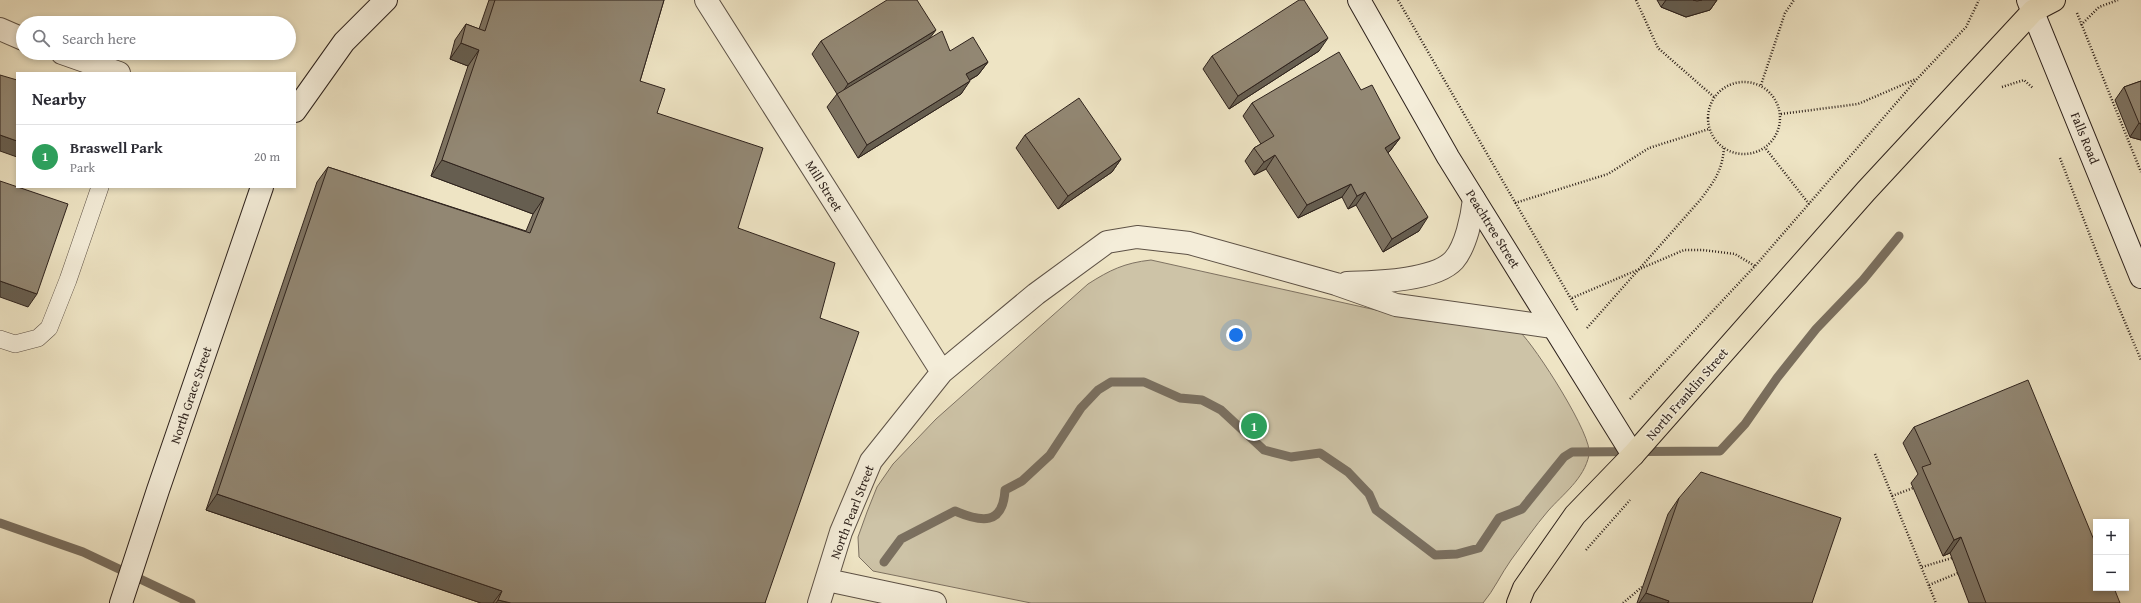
<!DOCTYPE html>
<html lang="en">
<head>
<meta charset="utf-8">
<style>
  body { margin:0; font-family:"Gentium Book Plus",serif; background:#f7f7f7; color:#2b2b33 }
  .controls { position:absolute; right:12px; bottom:12px; display:grid; overflow:hidden; border-radius:0px; box-shadow:0 2px 6px #0003 }
  .controls button { width:36px; height:36px; display:grid; place-items:center; padding:0; border:0; border-bottom:1px solid #e1e1e2; background:#fff; color:#2b2b33; font:20px sans-serif }
  .you { position:absolute; left:1236px; top:335px; width:14px; height:14px; margin:-10px; border:3px solid #fff; border-radius:50%; background:#1a73e8; box-shadow:0 0 0 6px #1a73e833 }
  .badge { display:grid; place-items:center; width:26px; height:26px; border-radius:50%; background:#0f766e; color:#fff; font-size:13px; font-weight:700 }
  .pin { position:absolute; translate:-50% -50%; border:2px solid #fff; box-shadow:0 1px 4px #0006 }
  .list { margin:0; padding:0; list-style:none }
  h2 { display:flex; justify-content:space-between; align-items:center; height:52px; margin:0; padding:0 16px; font-size:17px }
  h2 small { font-size:13px; font-weight:400; color:#7c7c81 }
  .list li { display:grid; grid-template-columns:26px 1fr auto; gap:12px; align-items:center; box-sizing:border-box; height:64px; padding:0 16px; border-top:1px solid #e1e1e2 }
  .list b { display:block; font-size:15px; white-space:nowrap }
  .list p { margin:0; font-size:13px; white-space:nowrap; color:#7c7c81 }
  .list em { font-size:13px; font-style:normal; color:#7c7c81 }
  .icon { flex:none; width:22px; height:22px; fill:none; stroke:currentColor; stroke-width:2; stroke-linecap:round; stroke-linejoin:round }
  .map { position:relative; flex:none; width:2141px; height:603px; overflow:hidden }
  .search { position:absolute; background:#fff; box-shadow:0 2px 6px #0003; left:16px; top:16px; width:280px; height:44px; display:flex; align-items:center; gap:10px; box-sizing:border-box; padding:0 14px; border-radius:22px; color:#7c7c81; font-size:15px }
  .panel { position:absolute; background:#fff; box-shadow:0 2px 6px #0003; left:16px; top:72px; width:280px; height:116px; border-radius:0px }
  .map>svg:first-child { display:block }
  .park { fill:#cdc3a7; stroke:#7e7262 }
  .lines { fill:none; stroke-linecap:round; stroke-linejoin:round }
  .stream { stroke:#7a6f5f; stroke-width:9 }
  .service-casing { stroke:#5e5246; stroke-width:18 }
  .minor-casing { stroke:#5e5246; stroke-width:24 }
  .secondary-casing { stroke:#2e221c; stroke-width:24 }
  .primary-casing { stroke:#2e221c; stroke-width:24 }
  .path { stroke:#2e221c; stroke-width:2.5; stroke-dasharray:1 2; stroke-linecap:butt }
  .service { stroke:#f4edd9; stroke-width:17 }
  .minor { stroke:#f4edd9; stroke-width:22 }
  .secondary { stroke:#f4edd9; stroke-width:22 }
  .primary { stroke:#eee4c4; stroke-width:22 }
  .wall { fill:#7e7463; stroke:#2e221c }
  .shaded-wall { fill:#665e50; stroke:#2e221c }
  .building { fill:#928773; stroke:#2e221c }
  .labels { text-anchor:middle; dominant-baseline:central; stroke-width:3; stroke-linejoin:round; paint-order:stroke }
  .street-label { font-size:13px; fill:#2e221c; stroke:#f4edd9 }
</style>
</head>
<body>
<div class="map">
<svg width="2141" height="603" viewBox="0 0 2141 603">
  <rect width="100%" height="100%" fill="#eee4c4"/>
  <filter id="stains"><feTurbulence type="fractalNoise" baseFrequency=".005" numOctaves="4"/><feColorMatrix values="0 0 0 0 .2 0 0 0 0 .09 0 0 0 0 .02 0 0 0 .5 -.17"/></filter>
  <radialGradient id="worn" r=".72"><stop offset=".6" stop-color="#630" stop-opacity="0"/><stop offset="1" stop-color="#630" stop-opacity=".3"/></radialGradient>
  <path class="park" d="M 1151,260 L 1421,320 L 1520,332 C 1535,346 1594,437 1589,455 C 1584,479 1563,494 1548,511 C 1535,526 1523,544 1511,560 C 1501,574 1494,590 1483,603 L 1031,603 L 873,571 L 859,557 L 858,537 L 867,512 L 877,487 L 893,464 L 936,419 L 1088,284 C 1110,270 1124,263 1151,260 Z"/>
  <g class="lines">
    <path class="stream" d="M 0,523 L 83,552 L 191,603
      M 884,562 L 901,539 L 955,511 C 981,522 1003,526 1005,490 L 1022,481 L 1050,455 L 1081,408 L 1098,390 L 1111,382 L 1144,382 L 1180,398 L 1202,400 L 1221,410 L 1264,450 L 1291,457 L 1320,453 L 1348,472 L 1369,494 L 1376,510 L 1435,555 L 1457,554 L 1479,548 L 1499,518 L 1522,509 L 1564,457 L 1572,452 L 1720,451 L 1745,424 L 1777,378 L 1816,329 L 1863,280 L 1899,236"/>
    <defs>
      <path id="service" d="M 0,339 L 15,344 L 38,338 L 49,328 L 68,280 L 100,187"/>
      <path id="minor" d="M 706,0 L 942,372
        M 0,29 L 23,39
        M 62,53 L 119,73
        M 1347,283 C 1374,282 1435,281 1454,260 C 1466,246 1472,217 1474,199
        M 827,580 L 935,603
        M 819,603 L 841,532 L 871,461 L 942,372 L 1036,294 L 1107,242 L 1137,237 L 1189,243 L 1336,284 L 1396,305 L 1553,327"/>
      <path id="secondary" d="M 1359,0 L 1448,157 L 1633,455
        M 2028,0 L 2141,277
        M 295,111 L 344,42 L 386,0
        M 121,603 L 158,490 L 262,187"/>
      <path id="primary" d="M 1518,603 L 1524,588 L 1575,515 L 1633,455 L 1866,191 L 2033,11 L 2054,0"/>
    </defs>
    <use href="#service" class="service-casing"/>
    <use href="#minor" class="minor-casing"/>
    <use href="#secondary" class="secondary-casing"/>
    <use href="#primary" class="primary-casing"/>
    <path class="path" d="M 1398,0 L 1578,311
      M 1636,0 L 1658,48 L 1714,97
      M 2077,13 L 2141,172
      M 2081,25 L 2099,7 L 2118,0
      M1708 118a36 36 0 1 1 72 0a36 36 0 1 1-72 0Z
      M 1761,85 L 1785,13 L 1794,0
      M 2002,87 L 2024,80 L 2033,88
      M 1781,114 L 1858,104 L 1916,79
      M 1766,149 L 1809,204
      M 2060,158 L 2108,282 L 2141,360
      M 1515,203 L 1608,174 L 1649,148 L 1709,129
      M 1572,298 L 1684,250 L 1703,250 L 1735,254 L 1755,266
      M 1587,328 L 1701,199 C 1715,180 1722,171 1724,148
      M 1630,399 L 1755,266 L 1917,79 L 1966,27 L 1979,0
      M 1875,454 L 1936,603
      M 1892,496 L 1913,488
      M 1586,550 L 1630,500
      M 1922,567 L 1952,558
      M 1929,585 L 1958,573
      M 1623,603 L 1642,587"/>
    <use href="#service" class="service"/>
    <use href="#minor" class="minor"/>
    <use href="#secondary" class="secondary"/>
    <use href="#primary" class="primary"/>
  </g>
  <path class="wall" d="M 489,0 L 664,0 L 640,81 L 657,113 L 738,228 L 820,318 L 765,603 L 481,603 L 206,510 L 317,182 L 328,167 L 526,231 L 533,214 L 431,176 L 468,66 L 450,59 L 455,40 L 466,24 L 479,29 Z
    M 1657,0 L 1717,0 L 1710,10 L 1686,17 L 1661,7 Z
    M 930,39 L 950,51 L 988,62 L 978,75 L 970,80 L 961,94 L 858,158 L 827,107 L 837,94 L 812,54 L 821,41 Z
    M 1319,51 L 1229,109 L 1203,69 L 1212,56 Z
    M 2141,81 L 2141,140 L 2130,137 L 2115,100 L 2124,87 Z
    M 1361,90 L 1400,138 L 1390,151 L 1388,153 L 1419,231 L 1383,252 L 1356,205 L 1348,209 L 1342,197 L 1298,218 L 1266,169 L 1254,175 L 1245,161 L 1254,148 L 1261,144 L 1243,116 L 1252,103 Z
    M 1025,135 L 1121,159 L 1112,172 L 1058,209 L 1016,148 Z
    M 1914,427 L 2120,603 L 1969,603 L 1950,553 L 1943,556 L 1911,483 L 1918,474 L 1903,443 Z
    M 1679,498 L 1812,603 L 1637,603 L 1668,514 Z"/>
  <path class="shaded-wall" d="M 1666,0 L 1717,0 L 1710,10 L 1686,17 L 1661,7 Z
    M 936,30 L 926,43 L 839,97 L 848,84 Z
    M 1328,38 L 1319,51 L 1229,109 L 1238,96 Z
    M 461,43 L 479,50 L 468,66 L 450,59 Z
    M 988,62 L 978,75 L 957,87 L 966,74 Z
    M 970,81 L 961,94 L 858,158 L 867,145 Z
    M 2139,123 L 2141,124 L 2141,140 L 2130,137 Z
    M 0,135 L 17,141 L 17,157 L 0,151 Z
    M 1400,138 L 1390,151 L 1376,161 L 1385,148 Z
    M 1275,155 L 1266,169 L 1254,175 L 1264,162 Z
    M 1121,159 L 1112,172 L 1058,209 L 1068,196 Z
    M 442,160 L 544,198 L 533,214 L 431,176 Z
    M 1351,184 L 1342,197 L 1298,218 L 1307,205 Z
    M 1365,192 L 1356,205 L 1348,209 L 1357,196 Z
    M 1428,217 L 1419,231 L 1383,252 L 1392,239 Z
    M 0,281 L 37,294 L 28,307 L 0,297 Z
    M 217,494 L 502,591 L 493,603 L 481,603 L 206,510 Z
    M 1961,537 L 1950,553 L 1943,556 L 1954,540 Z
    M 1646,593 L 1669,601 L 1667,603 L 1639,603 Z
    M 498,600 L 511,603 L 496,603 Z"/>
  <path class="building" d="M 495,0 L 664,0 L 640,81 L 665,89 L 657,113 L 763,148 L 738,228 L 835,263 L 820,318 L 859,332 L 765,603 L 511,603 L 498,600 L 502,591 L 217,494 L 328,167 L 530,233 L 544,198 L 442,160 L 479,50 L 461,43 L 466,24 L 485,31 Z
    M 887,0 L 917,0 L 936,30 L 848,84 L 821,41 Z
    M 1299,0 L 1304,0 L 1328,38 L 1238,96 L 1212,56 Z
    M 1693,0 L 1702,0 L 1697,1 Z
    M 942,31 L 950,51 L 973,37 L 988,62 L 966,74 L 970,81 L 867,145 L 837,94 Z
    M 1339,52 L 1361,90 L 1372,85 L 1400,138 L 1385,148 L 1428,217 L 1392,239 L 1365,192 L 1357,196 L 1351,184 L 1307,205 L 1275,155 L 1264,162 L 1254,148 L 1274,136 L 1252,103 Z
    M 0,75 L 17,80 L 17,141 L 0,135 Z
    M 2141,81 L 2141,124 L 2139,123 L 2124,87 Z
    M 1079,98 L 1121,159 L 1068,196 L 1025,135 Z
    M 0,181 L 68,204 L 37,294 L 0,281 Z
    M 2028,380 L 2096,545 L 2096,588 L 2114,588 L 2120,603 L 1986,603 L 1961,537 L 1954,540 L 1924,472 L 1922,467 L 1931,464 L 1914,427 Z
    M 1701,472 L 1841,518 L 1812,603 L 1668,603 L 1669,601 L 1646,593 L 1679,498 Z"/>
  <g class="labels">
    <g class="street-label">
      <text transform="translate(2085 138) rotate(68)">Falls Road</text>
      <text transform="translate(824 186) rotate(58)">Mill Street</text>
      <text transform="translate(1493 229) rotate(58)">Peachtree Street</text>
      <text transform="translate(1687 394) rotate(-49)">North Franklin Street</text>
      <text transform="translate(191 395) rotate(-71)">North Grace Street</text>
      <text transform="translate(852 512) rotate(-69)">North Pearl Street</text>
    </g>
  </g>
  <rect width="100%" height="100%" filter="url(#stains)"/>
  <rect width="100%" height="100%" fill="url(#worn)"/>
</svg>
<div class="controls">
<button>+</button>
<button>−</button>
</div>
<div class="you"></div>
<div class="pin badge" style="left:1254px;top:426px;background:#2e9e5b">1</div>
<div class="search"><svg class="icon" aria-label="search" viewBox="0 0 24 24"><circle cx="10" cy="10" r="6"/><path d="M15 15l6 6"/></svg>Search here</div>
<section class="panel">
<h2>Nearby<small></small></h2>
<ul class="list">
<li><span class="badge" style="background:#2e9e5b">1</span><div><b>Braswell Park</b><p>Park</p></div><em>20 m</em></li>
</ul>
</section>
</div>
</body>
</html>
